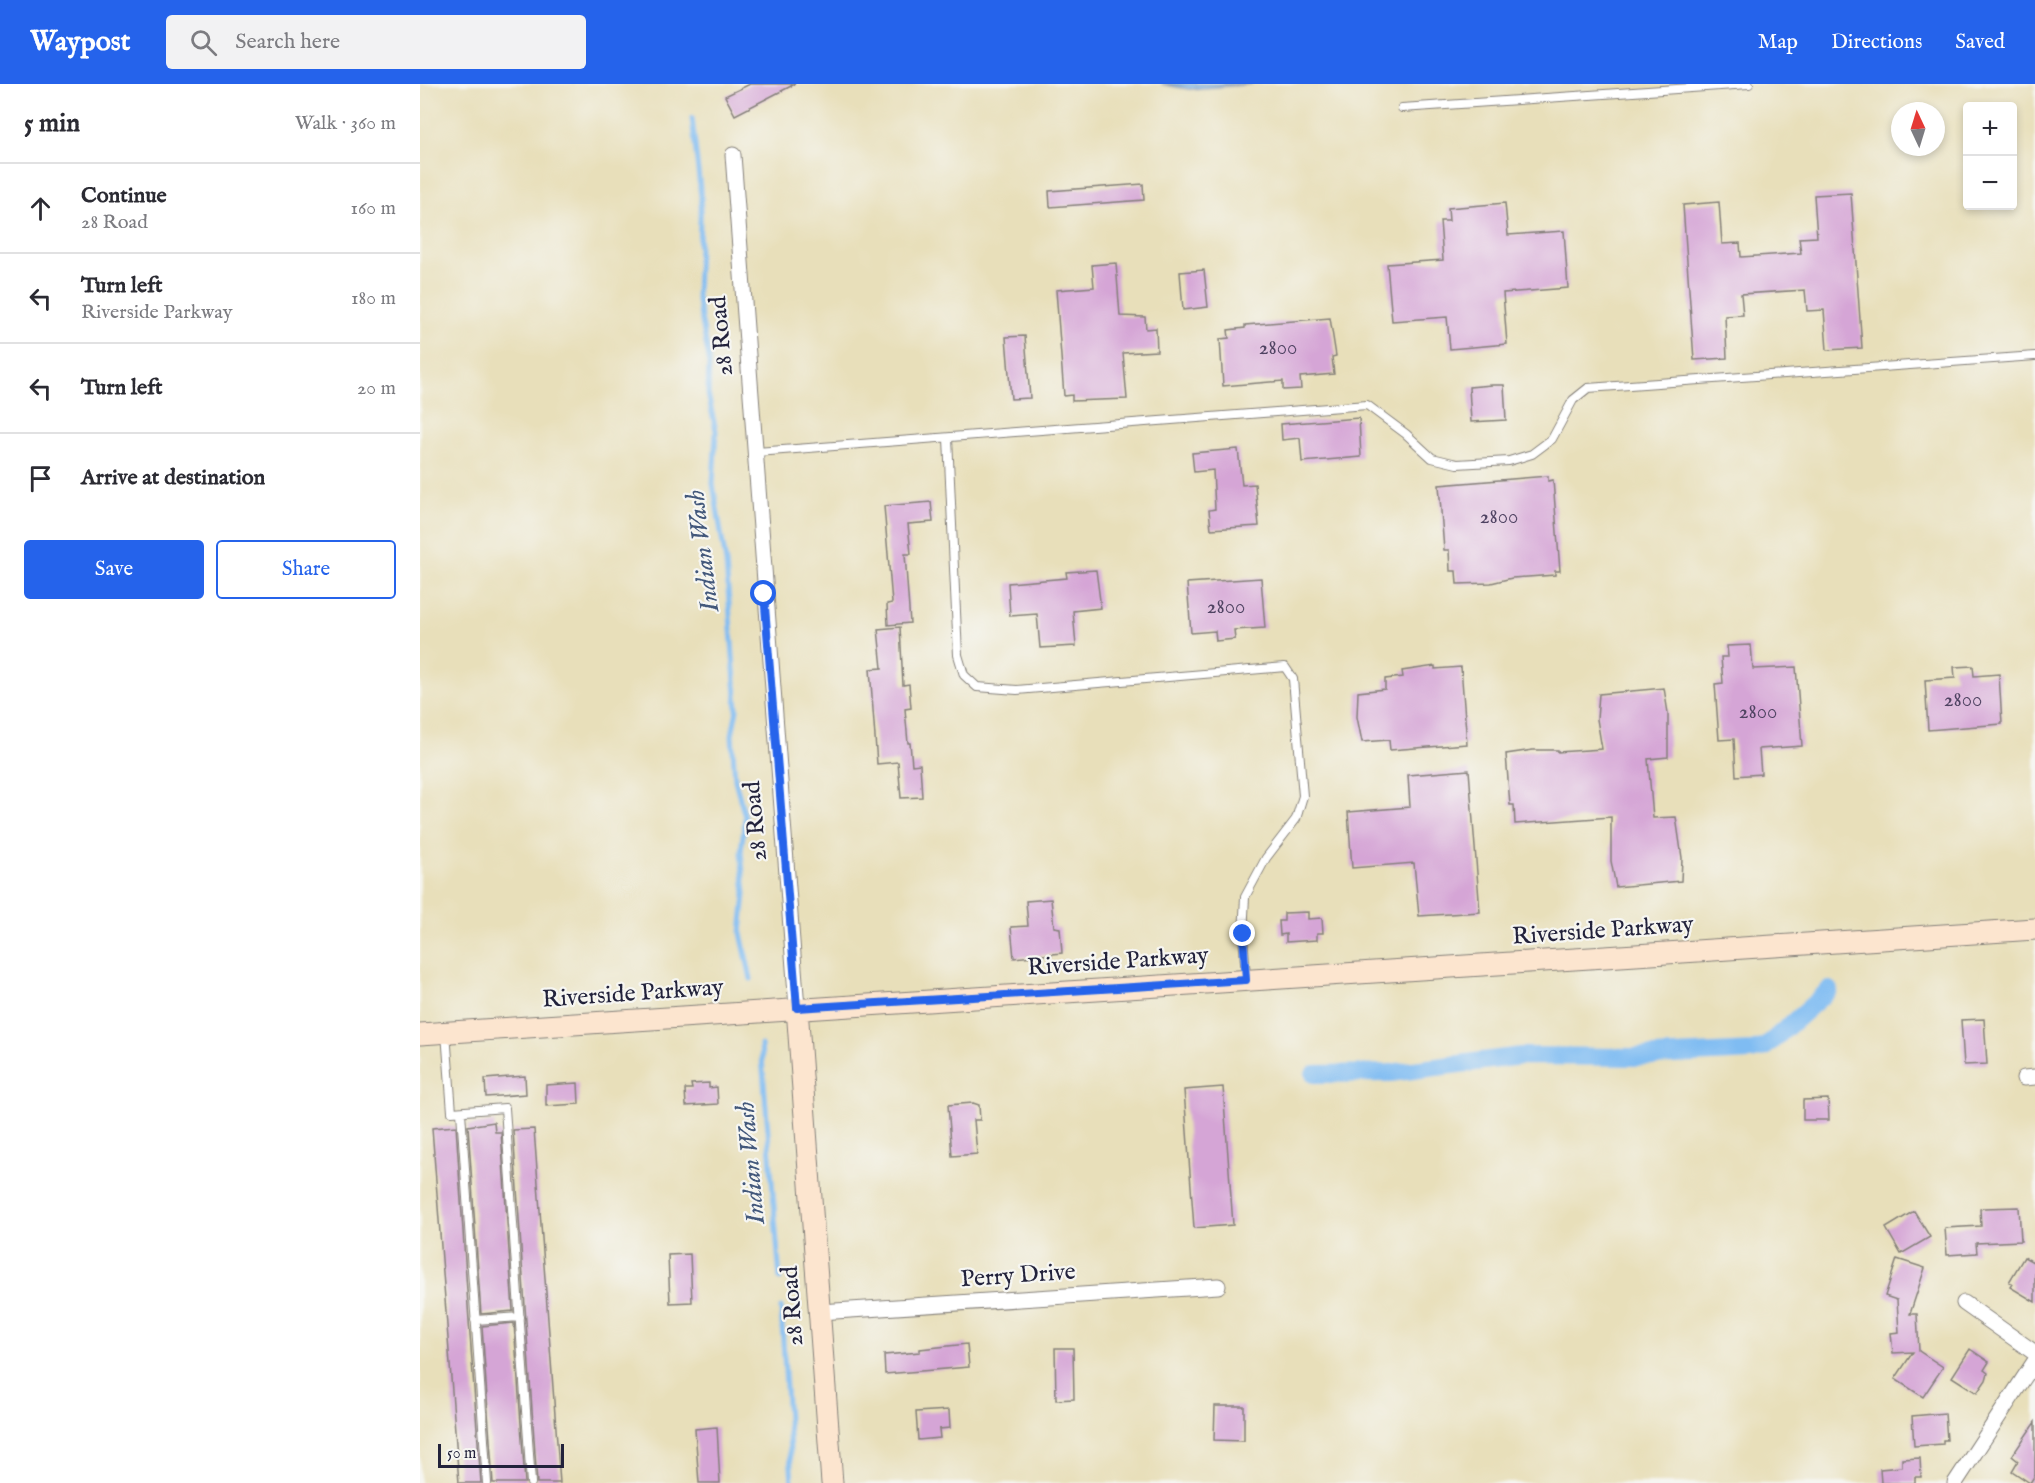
<!DOCTYPE html>
<html lang="en">
<head>
<meta charset="utf-8">
<style>
  body { margin:0; font-family:"IM FELL English",serif; background:#f2f2f3; color:#2b2b33 }
  .controls { position:absolute; right:18px; top:18px; display:grid; overflow:hidden; border-radius:6px; box-shadow:0 3px 9px #0003 }
  .controls button { width:54px; height:54px; display:grid; place-items:center; padding:0; border:0; border-bottom:2px solid #e1e1e2; background:#fff; color:#2b2b33; font:30px sans-serif }
  .compass { position:absolute; left:1471px; top:18px; width:54px; height:54px; border-radius:50%; background:#fff; box-shadow:0 3px 9px #0003; rotate:356deg }
  .scale { position:absolute; left:18px; bottom:15px; width:126px; box-sizing:border-box; padding-left:6px; border:3px solid #22223b; border-top:0; font-size:16px; line-height:21px; white-space:nowrap; color:#22223b; -webkit-text-stroke:4px #f6f6f2; paint-order:stroke }
  .stop { position:absolute; width:18px; height:18px; margin:-14px; border:4px solid #2563eb; border-radius:50%; background:#fff }
  .stop.end { background:#2563eb; border-color:#fff; box-shadow:0 2px 6px #0008 }
  .list { margin:0; padding:0; list-style:none }
  h2 { display:flex; justify-content:space-between; align-items:center; height:78px; margin:0; padding:0 24px; font-size:26px }
  h2 small { font-size:20px; font-weight:400; color:#7c7c81 }
  .list li { display:grid; grid-template-columns:39px 1fr auto; gap:18px; align-items:center; box-sizing:border-box; height:90px; padding:0 24px; border-top:2px solid #e1e1e2 }
  .list b { display:block; font-size:22px; white-space:nowrap }
  .list p { margin:0; font-size:20px; white-space:nowrap; color:#7c7c81 }
  .list em { font-size:20px; font-style:normal; color:#7c7c81 }
  .actions { display:flex; gap:12px; padding:18px 24px }
  .actions a { flex:1; padding:14px 0; border:2px solid #2563eb; border-radius:6px; text-align:center; font-size:21px; color:#2563eb }
  .actions .main { background:#2563eb; color:#fff }
  .icon { flex:none; width:33px; height:33px; fill:none; stroke:currentColor; stroke-width:2; stroke-linecap:round; stroke-linejoin:round }
  .map { position:relative; flex:none; width:1615px; height:1399px; overflow:hidden }
  header { display:flex; align-items:center; gap:36px; box-sizing:border-box; height:84px; padding:0 30px; background:#2563eb; color:#fff }
  header strong { font-size:28px }
  nav { display:flex; gap:33px; margin-inline-start:auto; font-size:21px }
  .search { width:420px; height:54px; background:#f2f2f3; display:flex; align-items:center; gap:15px; box-sizing:border-box; padding:0 21px; border-radius:6px; color:#7c7c81; font-size:22px }
  main { display:flex }
  aside { flex:1; background:#fff }
  .map>svg:first-child { display:block }
  .water { fill:#7fbcf2; stroke:#506f96; stroke-width:1.5 }
  .lines { fill:none; stroke-linecap:round; stroke-linejoin:round }
  .stream { stroke:#7fbcf2; stroke-width:5 }
  .canal { stroke:#7fbcf2; stroke-width:18 }
  .building { fill:#d5a5d6 }
  .lane-casing { stroke:#85807a; stroke-width:10 }
  .street-casing { stroke:#85807a; stroke-width:17 }
  .secondary-casing { stroke:#85807a; stroke-width:23 }
  .lane { stroke:#fff; stroke-width:8 }
  .street { stroke:#fff; stroke-width:15 }
  .secondary { stroke:#fce5cf; stroke-width:21 }
  .route { stroke:#2563eb; stroke-width:8 }
  .labels { text-anchor:middle; dominant-baseline:central; stroke-width:4.5; stroke-linejoin:round; paint-order:stroke }
  .number-label { font-size:21px; fill:#4f4362 }
  .street-label { font-size:24px; fill:#22223b; stroke:#f6f6f2 }
  .water-label { font-size:26px; font-style:italic; fill:#43587b; stroke:#f6f6f2 }
</style>
</head>
<body>
<header>
<strong>Waypost</strong>
<div class="search"><svg class="icon" aria-label="search" viewBox="0 0 24 24"><circle cx="10" cy="10" r="6"/><path d="M15 15l6 6"/></svg>Search here</div>
<nav><a>Map</a><a>Directions</a><a>Saved</a></nav>
</header>
<main>
<aside>
<h2>5 min<small>Walk · 360 m</small></h2>
<ul class="list">
<li><svg class="icon" aria-label="ahead" viewBox="0 0 24 24"><path d="M12 20V5M6 11l6-6 6 6"/></svg><div><b>Continue</b><p>28 Road</p></div><em>160 m</em></li>
<li><svg class="icon" aria-label="left" viewBox="0 0 24 24"><path d="M17 20v-9H6M10 6l-5 5 5 5"/></svg><div><b>Turn left</b><p>Riverside Parkway</p></div><em>180 m</em></li>
<li><svg class="icon" aria-label="left" viewBox="0 0 24 24"><path d="M17 20v-9H6M10 6l-5 5 5 5"/></svg><div><b>Turn left</b></div><em>20 m</em></li>
<li><svg class="icon" aria-label="arrive" viewBox="0 0 24 24"><path d="M6 21V4h12l-3 4 3 4H6"/></svg><div><b>Arrive at destination</b></div></li>
</ul>
<div class="actions"><a class="main">Save</a><a>Share</a></div>
</aside>
<div class="map">
<svg width="1615" height="1399" viewBox="0 0 1615 1399">
  <rect width="100%" height="100%" fill="#f6f6f2"/>
  <filter id="ink" filterUnits="userSpaceOnUse"><feTurbulence type="fractalNoise" baseFrequency=".0167" numOctaves="2"/><feDisplacementMap in="SourceGraphic" scale="12" xChannelSelector="R" yChannelSelector="G"/><feConvolveMatrix kernelMatrix="1 2 1 2 8 2 1 2 1" color-interpolation-filters="sRGB"/></filter>
  <filter id="wash" filterUnits="userSpaceOnUse"><feTurbulence type="fractalNoise" baseFrequency=".008" numOctaves="4" result="noise"/><feDisplacementMap in="SourceGraphic" scale="24" xChannelSelector="R" yChannelSelector="G"/><feGaussianBlur stdDeviation="1.35" result="paint"/><feColorMatrix in="noise" values="0 0 0 0 0 0 0 0 0 0 0 0 0 0 0 0 0 1.4 0 .05"/><feComposite in="paint" operator="in"/></filter>
  <g filter="url(#wash)">
    <rect width="100%" height="100%" fill="#e8dfba"/>
    <path class="water" d="M 741,0 L 832,0 L 769,5 Z"/>
    <g class="lines">
      <path class="stream" d="M 272,34 L 281,113 L 277,212 L 289,275 L 288,310 L 296,347 L 293,400 L 306,479 L 317,625 L 312,651 L 315,696 L 325,733 L 321,768 L 325,810 L 321,849 L 331,895
        M 341,961 L 360,1195
        M 361,1224 L 372,1399"/>
      <path class="canal" d="M 894,990 L 970,989 L 1101,972 L 1215,973 L 1332,967 L 1345,963 L 1409,906"/>
    </g>
    <g id="blocks">
      <path class="building" d="M 330,0 L 375,0 L 315,31 L 305,12 Z
        M 723,100 L 724,116 L 630,123 L 629,107 Z
        M 1431,109 L 1442,264 L 1407,266 L 1404,226 L 1387,227 L 1385,206 L 1321,210 L 1323,231 L 1305,232 L 1307,274 L 1274,276 L 1263,121 L 1299,118 L 1302,160 L 1320,159 L 1321,173 L 1381,169 L 1379,154 L 1397,153 L 1394,111 Z
        M 1085,119 L 1088,151 L 1144,147 L 1148,204 L 1083,209 L 1087,260 L 1030,265 L 1027,233 L 972,237 L 967,180 L 1023,176 L 1020,137 L 1029,137 L 1028,124 Z
        M 696,179 L 700,232 L 725,233 L 726,245 L 736,244 L 737,267 L 703,269 L 707,315 L 652,317 L 652,311 L 644,312 L 636,206 L 674,203 L 672,181 Z
        M 784,186 L 788,223 L 763,226 L 760,188 Z
        M 910,234 L 916,272 L 912,273 L 914,290 L 880,293 L 881,305 L 863,306 L 863,297 L 803,302 L 800,255 L 809,254 L 808,246 L 825,244 L 825,241 Z
        M 605,252 L 610,314 L 591,315 L 586,253 Z
        M 1072,301 L 1084,301 L 1086,336 L 1051,338 L 1049,303 Z
        M 939,334 L 941,373 L 882,378 L 880,354 L 862,356 L 861,340 Z
        M 818,365 L 822,401 L 835,400 L 839,442 L 791,445 L 789,426 L 795,425 L 793,386 L 774,388 L 772,369 Z
        M 1128,392 L 1128,397 L 1133,396 L 1140,487 L 1135,487 L 1135,491 L 1092,494 L 1071,499 L 1037,500 L 1036,487 L 1030,487 L 1029,466 L 1024,466 L 1019,401 Z
        M 511,418 L 513,438 L 488,440 L 491,470 L 485,470 L 490,539 L 468,541 L 467,520 L 472,519 L 464,422 Z
        M 676,486 L 681,524 L 653,527 L 656,562 L 620,564 L 617,530 L 590,532 L 588,499 L 647,494 L 646,488 Z
        M 841,494 L 845,544 L 814,546 L 815,555 L 796,557 L 795,547 L 771,549 L 767,499 Z
        M 480,543 L 483,601 L 489,600 L 491,624 L 485,625 L 488,659 L 490,659 L 492,681 L 500,680 L 502,713 L 481,714 L 478,678 L 457,680 L 450,585 L 462,584 L 458,545 Z
        M 1331,561 L 1333,585 L 1376,583 L 1382,662 L 1339,665 L 1341,690 L 1316,692 L 1314,655 L 1299,656 L 1295,600 L 1303,599 L 1301,573 L 1308,573 L 1307,562 Z
        M 1015,582 L 1015,585 L 1041,583 L 1047,660 L 970,666 L 969,656 L 942,658 L 937,633 L 938,608 L 965,605 L 965,595 L 983,593 L 982,587 Z
        M 1553,582 L 1554,592 L 1579,590 L 1582,640 L 1508,646 L 1505,596 L 1535,594 L 1534,583 Z
        M 1244,604 L 1248,629 L 1248,673 L 1228,675 L 1233,734 L 1256,733 L 1262,774 L 1261,797 L 1196,803 L 1191,777 L 1191,733 L 1095,740 L 1094,721 L 1090,721 L 1086,670 L 1113,666 L 1138,666 L 1138,668 L 1182,665 L 1177,635 L 1179,610 Z
        M 1049,686 L 1060,828 L 999,832 L 994,779 L 932,784 L 928,728 L 990,723 L 988,691 Z
        M 631,815 L 634,843 L 640,844 L 642,869 L 594,874 L 591,843 L 608,842 L 606,817 Z
        M 888,828 L 888,835 L 902,834 L 903,849 L 897,849 L 897,856 L 866,858 L 866,850 L 860,851 L 859,837 L 864,837 L 864,829 Z
        M 1564,935 L 1567,980 L 1544,981 L 1541,936 Z
        M 105,992 L 106,1010 L 66,1013 L 65,995 Z
        M 158,999 L 159,1020 L 126,1022 L 126,1001 Z
        M 289,999 L 289,1004 L 297,1003 L 298,1020 L 266,1022 L 265,1005 L 272,1005 L 271,1000 Z
        M 803,1003 L 813,1141 L 774,1144 L 764,1006 Z
        M 1408,1015 L 1409,1036 L 1383,1036 L 1383,1016 Z
        M 553,1019 L 559,1021 L 560,1036 L 554,1036 L 557,1070 L 532,1072 L 528,1021 Z
        M 74,1038 L 75,1048 L 81,1048 L 93,1227 L 61,1230 L 48,1042 Z
        M 36,1042 L 49,1237 L 61,1399 L 39,1399 L 12,1044 Z
        M 114,1045 L 140,1399 L 117,1399 L 93,1046 Z
        M 1599,1123 L 1601,1157 L 1556,1159 L 1557,1169 L 1527,1171 L 1525,1144 L 1561,1142 L 1560,1125 L 1564,1124 Z
        M 1494,1127 L 1510,1153 L 1481,1170 L 1466,1144 Z
        M 270,1170 L 272,1218 L 250,1219 L 248,1171 Z
        M 1604,1173 L 1615,1179 L 1615,1218 L 1590,1203 L 1592,1200 L 1589,1198 Z
        M 1477,1175 L 1505,1184 L 1490,1230 L 1497,1230 L 1499,1267 L 1523,1283 L 1503,1313 L 1475,1295 L 1493,1268 L 1473,1269 L 1471,1249 L 1479,1248 L 1477,1216 L 1465,1212 Z
        M 94,1239 L 105,1399 L 73,1399 L 62,1242 Z
        M 547,1260 L 549,1283 L 465,1290 L 464,1271 L 500,1268 L 500,1265 Z
        M 635,1264 L 653,1264 L 654,1315 L 636,1316 Z
        M 1550,1265 L 1569,1278 L 1564,1286 L 1568,1289 L 1566,1296 L 1557,1309 L 1532,1293 Z
        M 795,1322 L 824,1322 L 824,1357 L 794,1356 Z
        M 529,1326 L 530,1344 L 519,1345 L 520,1354 L 498,1356 L 496,1328 Z
        M 1525,1329 L 1527,1356 L 1523,1356 L 1523,1360 L 1494,1362 L 1492,1332 Z
        M 1615,1338 L 1615,1391 L 1610,1399 L 1592,1387 L 1598,1377 L 1592,1372 Z
        M 297,1343 L 300,1399 L 279,1399 L 275,1345 Z
        M 1500,1374 L 1501,1393 L 1495,1393 L 1495,1399 L 1461,1399 L 1460,1385 L 1482,1383 L 1482,1375 Z"/>
    </g>
  </g>
  <g filter="url(#ink)">
    <use href="#blocks" fill-opacity="0" stroke="#85807a" stroke-width="1.5"/>
    <g class="lines">
      <defs>
        <path id="lane" d="M 982,24 L 1329,0
          M 528,354 L 538,571 L 544,591 L 557,603 L 597,606 L 865,583 L 873,595 L 883,712 L 876,735 L 846,774 L 825,813 L 823,850 L 826,894
          M 337,368 L 947,321 L 986,350 L 1012,374 L 1037,380 L 1089,377 L 1112,370 L 1132,355 L 1153,316 L 1168,304 L 1615,272
          M 26,949 L 32,1028 L 85,1024 L 111,1399
          M 41,1028 L 67,1399
          M 55,1236 L 100,1233"/>
        <path id="street" d="M 313,71 L 377,924
          M 1604,994 L 1615,993
          M 1544,1219 L 1615,1269
          M 400,1228 L 798,1202
          M 1535,1399 L 1615,1277"/>
        <path id="secondary" d="M 377,924 L 412,1399
          M 0,950 L 1615,845"/>
      </defs>
      <use href="#lane" class="lane-casing"/>
      <use href="#street" class="street-casing"/>
      <use href="#secondary" class="secondary-casing"/>
      <use href="#lane" class="lane"/>
      <use href="#street" class="street"/>
      <use href="#secondary" class="secondary"/>
    </g>
  </g>
  <g class="lines" filter="url(#ink)">
    <path class="route" d="M 344,510 L 377,924 L 826,896 L 823,850"/>
  </g>
  <g class="labels">
    <g class="number-label">
      <text x="858" y="264">2800</text>
      <text x="1079" y="433">2800</text>
      <text x="806" y="523">2800</text>
      <text x="1543" y="616">2800</text>
      <text x="1338" y="628">2800</text>
    </g>
    <g class="street-label">
      <text transform="translate(302 252) rotate(-95)">28 Road</text>
      <text transform="translate(336 737) rotate(-95)">28 Road</text>
      <text transform="translate(1183 847) rotate(-4)">Riverside Parkway</text>
      <text transform="translate(698 878) rotate(-4)">Riverside Parkway</text>
      <text transform="translate(213 910) rotate(-4)">Riverside Parkway</text>
      <text transform="translate(598 1192) rotate(-4)">Perry Drive</text>
      <text transform="translate(373 1222) rotate(-94)">28 Road</text>
    </g>
    <g class="water-label">
      <text transform="translate(283 467) rotate(-97)">Indian Wash</text>
      <text transform="translate(331 1079) rotate(-95)">Indian Wash</text>
    </g>
  </g>
</svg>
<div class="controls">
<button>+</button>
<button>−</button>
</div>
<svg class="compass" viewBox="-18 -18 36 36"><path d="M0-13l5 13h-10z" fill="#e53935"/><path d="M0 13l5-13h-10z" fill="#7c7c81"/></svg>
<div class="scale">50 m</div>
<div class="stop" style="left:344px;top:510px"></div>
<div class="stop end" style="left:823px;top:850px"></div>
</div>
</main>
</body>
</html>
